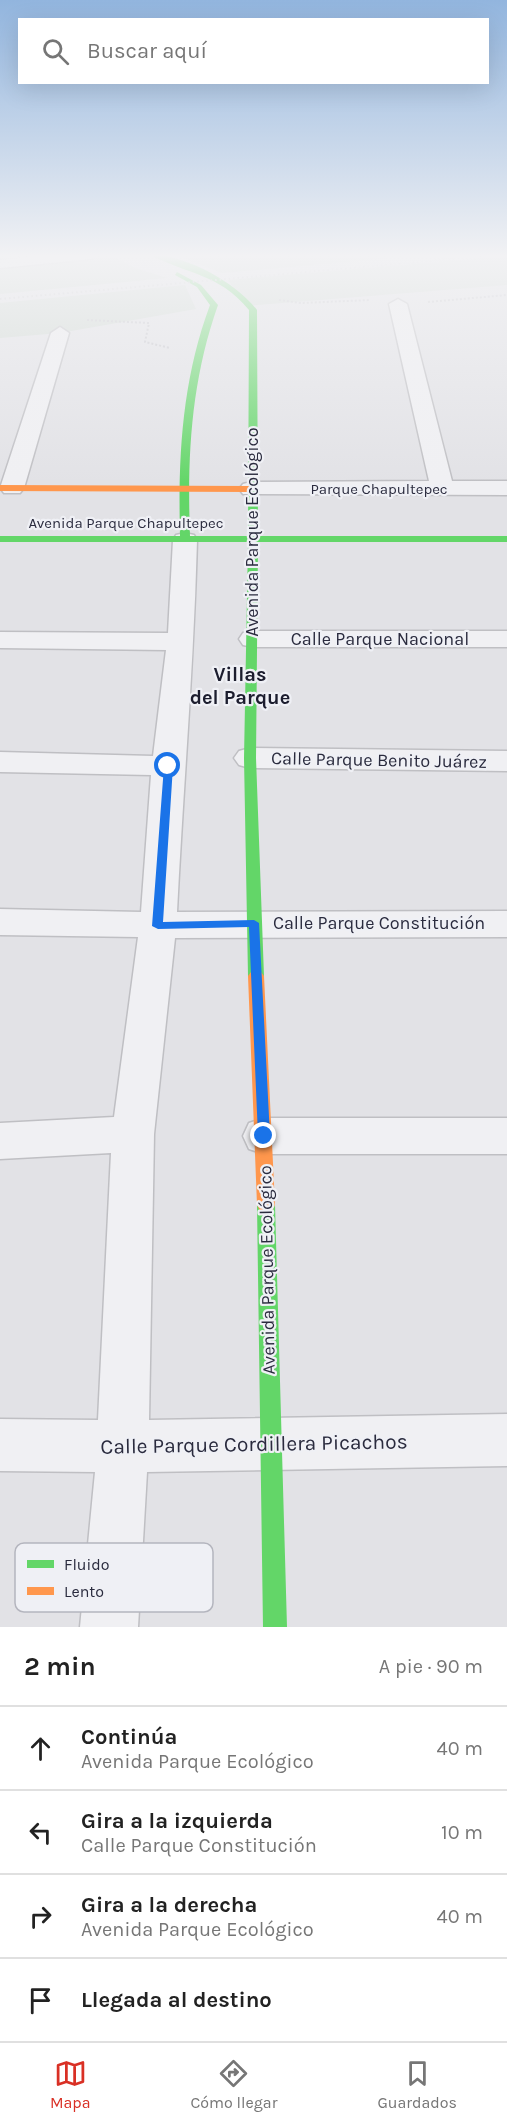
<!DOCTYPE html>
<html lang="es">
<head>
<meta charset="utf-8">
<style>
  body { margin:0; font-family:Karla,sans-serif; background:#f2f2f2; color:#222 }
  .stop { position:absolute; width:18px; height:18px; margin:-14px; border:4px solid #1a73e8; border-radius:50%; background:#fff }
  .stop.end { background:#1a73e8; border-color:#fff; box-shadow:0 2px 6px #0008 }
  .list { margin:0; padding:0; list-style:none }
  h2 { display:flex; justify-content:space-between; align-items:center; height:78px; margin:0; padding:0 24px; font-size:26px }
  h2 small { font-size:20px; font-weight:400; color:#767676 }
  .list li { display:grid; grid-template-columns:39px 1fr auto; gap:18px; align-items:center; box-sizing:border-box; height:84px; padding:0 24px; border-top:2px solid #e0e0e0 }
  .list b { display:block; font-size:22px; white-space:nowrap }
  .list p { margin:0; font-size:20px; white-space:nowrap; color:#767676 }
  .list em { font-size:20px; font-style:normal; color:#767676 }
  .icon { flex:none; width:33px; height:33px; fill:none; stroke:currentColor; stroke-width:2; stroke-linecap:round; stroke-linejoin:round }
  .map { position:relative; flex:none; width:507px; height:1627px; overflow:hidden }
  .search { position:absolute; background:#fff; box-shadow:0 6px 24px #0002; left:18px; right:18px; top:18px; height:66px; display:flex; align-items:center; gap:15px; box-sizing:border-box; padding:0 21px; border-radius:0px; color:#767676; font-size:22px }
  .sheet { height:414px; background:#fff }
  nav { display:flex; justify-content:space-around; align-items:center; box-sizing:border-box; height:84px; border-top:2px solid #e0e0e0; background:#fff; font-size:16px; color:#767676 }
  nav a { display:grid; justify-items:center; gap:3px }
  nav .on { color:#d93025 }
  .map>svg:first-child { display:block }
  .green { fill:#d0d9d2 }
  .lines { fill:none; stroke-linecap:round; stroke-linejoin:round }
  .lane-casing { stroke:#bfbfc3; stroke-width:3 }
  .street-casing { stroke:#bfbfc3; stroke-width:3 }
  .path { stroke:#c3c3c9; stroke-width:2; stroke-dasharray:2 2; stroke-linecap:butt }
  .lane { fill:#f0f0f3; fill-rule:evenodd }
  .street { fill:#f0f0f3; fill-rule:evenodd }
  .fast { fill:#63d668; fill-rule:evenodd }
  .slow { fill:#ff974d; fill-rule:evenodd }
  .rail { stroke:#cacacd; stroke-width:2; stroke-dasharray:1.5 3; stroke-linecap:butt }
  .route { fill:#1a73e8 }
  .labels { text-anchor:middle; dominant-baseline:central; stroke-width:4.5; stroke-linejoin:round; paint-order:stroke }
  .far-street-label { font-size:15px; fill:#2a2b3e; stroke:#eff0f5 }
  .street-label { font-size:18px; fill:#2a2b3e; stroke:#eff0f5 }
  .neighbourhood-label { font-size:20px; font-weight:bold; fill:#1c1d2e; stroke:#eff0f5 }
  .near-street-label { font-size:21px; fill:#2a2b3e; stroke:#eff0f5 }
  .key { fill:#eff0f5; stroke:#b4b5be; stroke-width:1.5 }
  .key-label { font-size:16px; fill:#2a2b3e }
</style>
</head>
<body>
<div class="map">
<svg width="507" height="1627" viewBox="0 0 507 1627">
  <rect width="100%" height="100%" fill="#e2e2e6"/>
  <path class="green" d="M 0,255 L 111,255 L 135,268 L 167,278 L 0,294 Z
    M 175,255 L 424,255 L 222,273 Z
    M 507,256 L 507,285 L 246,306 L 228,280 Z
    M 185,285 L 196,309 L 60,333 L 0,338 L 0,303 Z"/>
  <g class="lines">
    <defs>
      <path id="lane" d="M 50,255 L 97,255 L 91,259 L 0,268 L 0,260 Z"/>
      <path id="street" d="M 398,299 L 407,304 L 452,481 L 507,481 L 507,495 L 243,494 L 239,489 L 243,484 L 251,482 L 429,481 L 389,304 Z
        M 60,327 L 69,333 L 24,488 L 20,493 L 4,493 L 0,488 L 51,333 Z
        M 185,533 L 194,535 L 197,540 C 194,664 183,788 177,912 L 507,911 L 507,937 L 175,938 L 154,1134 L 149,1420 L 507,1414 L 507,1466 L 147,1472 L 138,1627 L 80,1627 L 95,1472 L 0,1471 L 0,1419 L 98,1420 L 111,1153 L 0,1159 L 0,1123 L 114,1117 L 138,937 L 0,935 L 0,909 L 141,912 L 151,775 L 0,772 L 0,752 L 153,756 L 166,650 L 0,648 L 0,632 L 168,633 L 173,540 L 176,535 Z
        M 253,631 L 507,631 L 507,647 L 253,647 L 243,645 L 239,639 L 243,633 Z
        M 250,748 L 507,751 L 507,771 L 250,768 L 239,765 L 234,758 L 239,751 Z
        M 264,1118 L 507,1118 L 507,1154 L 264,1154 L 249,1149 L 243,1136 L 249,1123 Z"/>
    </defs>
    <use href="#lane" class="lane-casing"/>
    <use href="#street" class="street-casing"/>
    <path class="path" d="M 279,300 L 301,303 L 370,300
      M 428,302 L 507,295
      M 87,320 L 149,323 L 145,342 L 170,348"/>
    <use href="#lane" class="lane"/>
    <use href="#street" class="street"/>
    <path class="fast" d="M 151,255 C 187,255 235,282 257,310 L 258,536 L 507,536 L 507,542 L 258,542 L 256,758 L 264,976 L 261,980 L 251,980 L 248,976 L 244,758 L 248,542 L 0,542 L 0,536 L 180,536 C 178,456 182,380 210,305 L 197,287 L 175,275 L 177,272 L 201,285 L 218,305 C 191,381 187,456 190,536 L 248,536 L 249,310 C 217,272 190,276 151,255 Z
      M 266,1197 L 272,1199 L 275,1205 L 287,1627 L 263,1627 L 257,1205 L 260,1199 Z"/>
    <path class="slow" d="M 0,485 L 251,486 L 256,489 L 251,492 L 0,491 Z
      M 256,970 L 261,972 L 264,976 L 275,1205 L 272,1211 L 266,1213 L 260,1211 L 257,1205 L 248,976 L 251,972 Z"/>
    <path class="rail" d="M 0,299 L 499,255"/>
  </g>
  <linearGradient id="sky" x2="0" y2="1"><stop stop-color="#92b5de"/><stop offset="0.53" stop-color="#f2f2f4"/><stop offset="1" stop-color="#f2f2f4" stop-opacity="0"/></linearGradient>
  <rect width="507" height="483" fill="url(#sky)"/>
  <path class="route" d="M 168,763 L 173,766 L 163,922 L 254,920 L 259,923 L 270,1136 L 264,1142 L 258,1136 L 249,927 L 158,929 L 152,926 L 164,766 Z"/>
  <g class="labels">
    <g class="far-street-label">
      <text x="379" y="489">Parque Chapultepec</text>
      <text x="126" y="523">Avenida Parque Chapultepec</text>
    </g>
    <g class="street-label">
      <text transform="translate(252 532) rotate(-90)">Avenida Parque Ecológico</text>
      <text x="380" y="639">Calle Parque Nacional</text>
      <text transform="translate(379 760) rotate(1)">Calle Parque Benito Juárez</text>
      <text x="379" y="923">Calle Parque Constitución</text>
      <text transform="translate(267 1270) rotate(-91)">Avenida Parque Ecológico</text>
    </g>
    <g class="neighbourhood-label">
      <text x="240" y="674">Villas<tspan x="240" dy="23">del Parque</tspan></text>
    </g>
    <g class="near-street-label">
      <text transform="translate(254 1444) rotate(-1)">Calle Parque Cordillera Picachos</text>
    </g>
  </g>
  <rect x="15" y="1543" width="198" height="69" rx="9" class="key"/>
  <rect x="27" y="1560" width="27" height="8" fill="#63d668"/>
  <rect x="27" y="1587" width="27" height="8" fill="#ff974d"/>
  <g class="key-label">
    <text x="64" y="1570">Fluido</text>
    <text x="64" y="1597">Lento</text>
  </g>
</svg>
<div class="stop" style="left:168px;top:766px"></div>
<div class="stop end" style="left:264px;top:1136px"></div>
<div class="search"><svg class="icon" aria-label="search" viewBox="0 0 24 24"><circle cx="10" cy="10" r="6"/><path d="M15 15l6 6"/></svg>Buscar aquí</div>
</div>
<section class="sheet">
<h2>2 min<small>A pie · 90 m</small></h2>
<ul class="list">
<li><svg class="icon" aria-label="ahead" viewBox="0 0 24 24"><path d="M12 20V5M6 11l6-6 6 6"/></svg><div><b>Continúa</b><p>Avenida Parque Ecológico</p></div><em>40 m</em></li>
<li><svg class="icon" aria-label="left" viewBox="0 0 24 24"><path d="M17 20v-9H6M10 6l-5 5 5 5"/></svg><div><b>Gira a la izquierda</b><p>Calle Parque Constitución</p></div><em>10 m</em></li>
<li><svg class="icon" aria-label="right" viewBox="0 0 24 24"><path d="M7 20v-9h11M14 6l5 5-5 5"/></svg><div><b>Gira a la derecha</b><p>Avenida Parque Ecológico</p></div><em>40 m</em></li>
<li><svg class="icon" aria-label="arrive" viewBox="0 0 24 24"><path d="M6 21V4h12l-3 4 3 4H6"/></svg><div><b>Llegada al destino</b></div></li>
</ul>
</section>
<nav>
<a class="on"><svg class="icon" aria-label="map" viewBox="0 0 24 24"><path d="M3 6l6-2 6 2 6-2v14l-6 2-6-2-6 2zM9 4v14M15 6v14"/></svg>Mapa</a>
<a><svg class="icon" aria-label="directions" viewBox="0 0 24 24"><path d="M12 3l9 9-9 9-9-9zM9 14v-3h6M13 9l2 2-2 2"/></svg>Cómo llegar</a>
<a><svg class="icon" aria-label="saved" viewBox="0 0 24 24"><path d="M7 4h10v16l-5-4-5 4z"/></svg>Guardados</a>
</nav>
</body>
</html>
